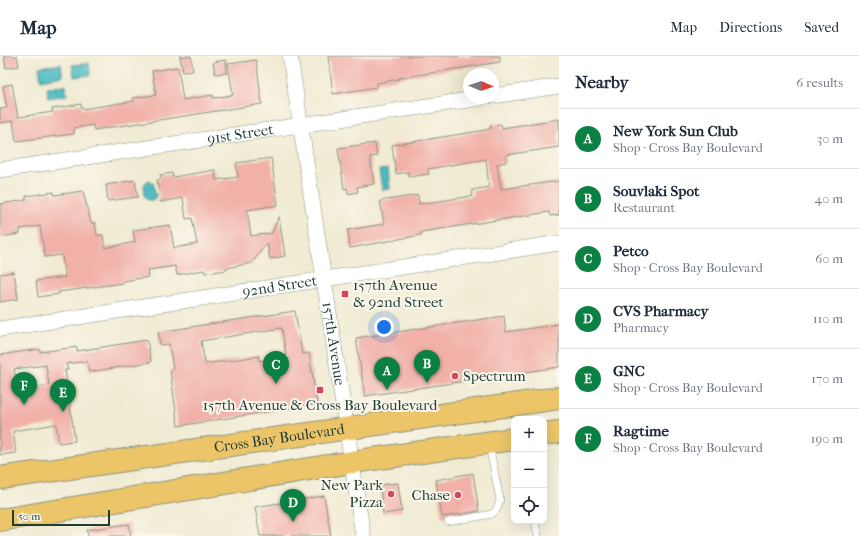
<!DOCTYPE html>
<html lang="en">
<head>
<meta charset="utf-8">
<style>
  body { margin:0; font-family:"IM FELL French Canon",serif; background:#f6f6f7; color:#1f2937 }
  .controls { position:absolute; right:12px; bottom:12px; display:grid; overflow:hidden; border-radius:8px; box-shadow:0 4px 16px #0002 }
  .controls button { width:36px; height:36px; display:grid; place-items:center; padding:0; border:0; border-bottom:1px solid #e0e1e3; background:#fff; color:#1f2937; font:20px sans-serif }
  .compass { position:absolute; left:463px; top:12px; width:36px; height:36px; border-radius:50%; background:#fff; box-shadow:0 4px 16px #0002; rotate:92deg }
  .scale { position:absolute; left:12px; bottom:10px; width:98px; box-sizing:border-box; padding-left:4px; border:2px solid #1f3d34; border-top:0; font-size:11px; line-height:14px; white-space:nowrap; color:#1f3d34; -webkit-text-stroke:3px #fbf7ec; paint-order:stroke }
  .you { position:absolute; left:384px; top:271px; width:14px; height:14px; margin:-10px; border:3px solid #fff; border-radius:50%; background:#1a73e8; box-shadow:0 0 0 6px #1a73e833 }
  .badge { display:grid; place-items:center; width:26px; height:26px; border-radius:50%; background:#0b8043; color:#fff; font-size:13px; font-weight:700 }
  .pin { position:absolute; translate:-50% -33px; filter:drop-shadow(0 1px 2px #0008) }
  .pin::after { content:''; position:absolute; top:21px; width:14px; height:12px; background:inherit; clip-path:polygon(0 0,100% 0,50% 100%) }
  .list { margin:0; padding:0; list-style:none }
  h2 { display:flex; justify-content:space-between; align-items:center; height:52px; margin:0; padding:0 16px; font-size:17px }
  h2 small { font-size:13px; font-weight:400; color:#747a83 }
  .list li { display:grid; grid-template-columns:26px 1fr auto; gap:12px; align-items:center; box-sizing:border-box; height:60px; padding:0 16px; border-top:1px solid #e0e1e3 }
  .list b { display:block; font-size:15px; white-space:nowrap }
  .list p { margin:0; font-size:13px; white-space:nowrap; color:#747a83 }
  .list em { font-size:13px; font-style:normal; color:#747a83 }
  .icon { flex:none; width:22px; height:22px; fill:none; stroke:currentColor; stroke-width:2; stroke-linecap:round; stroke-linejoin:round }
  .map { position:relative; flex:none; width:559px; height:480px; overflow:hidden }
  header { display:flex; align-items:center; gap:24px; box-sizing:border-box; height:56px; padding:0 20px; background:#fff; border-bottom:1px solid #e0e1e3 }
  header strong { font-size:19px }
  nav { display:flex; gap:22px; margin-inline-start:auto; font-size:14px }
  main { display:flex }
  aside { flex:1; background:#fff }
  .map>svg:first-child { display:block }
  .water { fill:#4bbac1; stroke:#357c7a }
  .building { fill:#f1b1a8; fill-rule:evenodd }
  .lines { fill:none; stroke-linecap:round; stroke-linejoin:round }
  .service-casing { stroke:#889483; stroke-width:8 }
  .minor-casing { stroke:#889483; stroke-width:16 }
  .primary-casing { stroke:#889483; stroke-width:24 }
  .service { stroke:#fff; stroke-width:7 }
  .minor { stroke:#fff; stroke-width:15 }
  .primary { stroke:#edc569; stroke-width:22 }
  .poi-dot { fill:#d1495b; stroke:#fbf7ec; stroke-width:1.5 }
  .labels { text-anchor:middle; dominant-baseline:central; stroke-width:4; stroke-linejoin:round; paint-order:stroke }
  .street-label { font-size:15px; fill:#1f3d34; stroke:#fbf7ec }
  .poi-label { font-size:15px; fill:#1f3d34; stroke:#fbf7ec; text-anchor:start }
</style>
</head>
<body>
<header>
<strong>Map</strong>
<nav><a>Map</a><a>Directions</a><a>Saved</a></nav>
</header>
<main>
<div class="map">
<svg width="559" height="480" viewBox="0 0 559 480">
  <rect width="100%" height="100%" fill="#fbf7ec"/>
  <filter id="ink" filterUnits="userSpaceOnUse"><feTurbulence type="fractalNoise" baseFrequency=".025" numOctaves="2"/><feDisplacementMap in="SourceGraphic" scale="8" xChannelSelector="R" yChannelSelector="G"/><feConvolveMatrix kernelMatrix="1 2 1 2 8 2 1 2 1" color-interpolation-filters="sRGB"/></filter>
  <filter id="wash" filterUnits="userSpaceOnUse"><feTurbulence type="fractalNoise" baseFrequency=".012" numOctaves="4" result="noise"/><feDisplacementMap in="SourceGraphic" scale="16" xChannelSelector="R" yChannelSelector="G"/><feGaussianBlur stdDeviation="0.9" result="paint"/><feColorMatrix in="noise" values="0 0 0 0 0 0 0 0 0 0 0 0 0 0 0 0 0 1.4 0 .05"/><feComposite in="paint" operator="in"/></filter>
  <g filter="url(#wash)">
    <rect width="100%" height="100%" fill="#f0ebd2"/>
    <path class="water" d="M 89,7 L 90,19 L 74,21 L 72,9 Z
      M 61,8 L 63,20 L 41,24 L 39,11 Z
      M 66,29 L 67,39 L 48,42 L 47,32 Z
      M 388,113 L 390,133 L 382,134 L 379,114 Z
      M 148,124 L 153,126 L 156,141 L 153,144 L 148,144 L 145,141 L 144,129 Z"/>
    <g id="blocks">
      <path class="building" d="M 4,0 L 17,0 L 19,10 L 6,12 Z
        M 180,0 L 191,0 L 193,15 L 183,16 Z
        M 328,0 L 500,0 L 500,6 L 399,22 L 399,23 L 377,27 L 377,31 L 333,38 Z
        M 226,4 L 227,17 L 215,18 L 213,6 Z
        M 256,4 L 262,48 L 94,74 L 93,69 L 74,72 L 74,78 L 16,85 L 13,65 L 0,67 L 0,53 L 7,52 L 3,30 L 12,28 L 18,61 L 53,56 L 52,53 L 81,48 L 82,53 L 134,45 L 133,42 L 156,39 L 152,15 L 178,11 L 183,44 L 213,39 L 213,42 L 233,39 L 228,8 Z
        M 559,63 L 559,91 L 506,99 L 506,106 L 497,108 L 501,133 L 559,125 L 559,159 L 550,160 L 549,156 L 421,176 L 421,179 L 350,192 L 348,174 L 384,168 L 380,145 L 418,139 L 419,148 L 473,140 L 472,134 L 489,131 L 486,103 L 428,113 L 429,118 L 409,121 L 408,116 L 396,118 L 392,89 L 486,74 L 491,72 L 490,69 L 501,68 L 502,72 Z
        M 375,87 L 377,100 L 370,101 L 374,128 L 357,131 L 358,136 L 348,138 L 347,132 L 344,133 L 338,92 Z
        M 271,102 L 278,149 L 247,154 L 251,180 L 272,177 L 279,161 L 285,200 L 270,203 L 267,187 L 252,207 L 226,212 L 227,214 L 205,217 L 204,214 L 177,219 L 175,210 L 148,214 L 149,221 L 123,225 L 123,227 L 59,236 L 59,238 L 38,241 L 36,225 L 65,221 L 62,199 L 45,201 L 40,170 L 20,173 L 20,178 L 0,181 L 0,148 L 26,144 L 26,140 L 54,136 L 54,139 L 83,135 L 91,167 L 95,167 L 97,179 L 103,179 L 105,192 L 135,186 L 133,174 L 170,169 L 174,192 L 197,188 L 192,162 L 186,163 L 183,142 L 160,146 L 157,124 L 161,123 L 160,119 L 172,117 L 173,121 L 215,114 L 216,124 L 238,121 L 236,107 Z
        M 135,124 L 138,141 L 108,145 L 106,129 Z
        M 14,216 L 18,243 L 0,246 L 0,218 Z
        M 295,255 L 302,298 L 309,297 L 317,348 L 178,370 L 170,314 L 173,313 L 169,288 L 160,289 L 158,276 ZM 282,272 L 286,301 L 259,305 L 259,300 L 205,308 L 201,285 Z
        M 504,260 L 506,276 L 559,268 L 559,311 L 365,340 L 356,282 Z
        M 147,284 L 151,306 L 89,316 L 87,305 L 66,308 L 68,314 L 65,314 L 75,385 L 59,387 L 56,368 L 13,375 L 16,397 L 0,399 L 0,299 L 40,293 L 40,296 L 77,291 L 77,295 ZM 46,309 L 49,329 L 18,336 L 14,313 Z
        M 473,417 L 479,455 L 442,461 L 436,424 Z
        M 398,427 L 402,455 L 383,458 L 380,429 Z
        M 324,440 L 331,480 L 260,480 L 255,451 Z
        M 129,468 L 131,480 L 88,480 L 87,474 Z"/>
    </g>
  </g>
  <g filter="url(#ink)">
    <use href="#blocks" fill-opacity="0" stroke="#889483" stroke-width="1"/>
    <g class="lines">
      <defs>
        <path id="service" d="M 535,465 L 538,480
          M 448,466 L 492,458 L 497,453 L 500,444 L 489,389"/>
        <g id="minor">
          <path id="s1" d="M 290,0 L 363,480"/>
          <path d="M 493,40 L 559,30"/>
          <path id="s2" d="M 0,114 L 481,42"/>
          <path id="s3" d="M 0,273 L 559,187"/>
        </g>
        <g id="primary">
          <path d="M 544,378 L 559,376"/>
          <path id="s4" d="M 0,422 L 559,342"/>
          <path d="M 0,464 L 352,406 L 514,383"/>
        </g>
      </defs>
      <use href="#service" class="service-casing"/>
      <use href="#minor" class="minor-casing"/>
      <use href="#primary" class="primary-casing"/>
      <use href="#service" class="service"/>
      <use href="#minor" class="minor"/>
      <use href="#primary" class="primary"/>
    </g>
  </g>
  <g class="poi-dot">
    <rect x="341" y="234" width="8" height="8" rx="2"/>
    <circle cx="455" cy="320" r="4"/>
    <rect x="316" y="330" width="8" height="8" rx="2"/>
    <circle cx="391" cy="438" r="4"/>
    <circle cx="458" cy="439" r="4"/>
  </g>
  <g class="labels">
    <g class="street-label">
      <text stroke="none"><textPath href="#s2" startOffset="243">91st Street</textPath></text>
      <text stroke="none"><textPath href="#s3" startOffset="283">92nd Street</textPath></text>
      <text stroke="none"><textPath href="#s1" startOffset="291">157th Avenue</textPath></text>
      <text stroke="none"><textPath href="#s4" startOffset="282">Cross Bay Boulevard</textPath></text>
    </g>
    <g class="poi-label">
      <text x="353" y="229">157th Avenue<tspan x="353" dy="17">&amp; 92nd Street</tspan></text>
      <text x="463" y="320">Spectrum</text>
      <text x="320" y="349" text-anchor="middle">157th Avenue &amp; Cross Bay Boulevard</text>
      <text x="383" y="429" text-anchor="end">New Park<tspan x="383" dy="17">Pizza</tspan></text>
      <text x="450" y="439" text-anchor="end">Chase</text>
    </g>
  </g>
</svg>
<div class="controls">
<button>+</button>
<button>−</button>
<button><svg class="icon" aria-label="locate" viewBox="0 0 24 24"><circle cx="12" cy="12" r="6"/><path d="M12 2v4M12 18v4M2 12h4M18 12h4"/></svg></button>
</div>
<svg class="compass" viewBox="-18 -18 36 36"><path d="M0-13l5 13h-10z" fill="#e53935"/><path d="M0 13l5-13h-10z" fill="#747a83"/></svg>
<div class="scale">50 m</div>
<div class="you"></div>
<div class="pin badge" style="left:387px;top:334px">A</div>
<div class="pin badge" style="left:427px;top:327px">B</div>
<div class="pin badge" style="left:276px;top:328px">C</div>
<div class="pin badge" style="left:293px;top:466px">D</div>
<div class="pin badge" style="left:63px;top:356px">E</div>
<div class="pin badge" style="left:24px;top:349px">F</div>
</div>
<aside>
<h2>Nearby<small>6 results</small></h2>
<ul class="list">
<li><span class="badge">A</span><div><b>New York Sun Club</b><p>Shop · Cross Bay Boulevard</p></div><em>30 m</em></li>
<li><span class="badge">B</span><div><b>Souvlaki Spot</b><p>Restaurant</p></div><em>40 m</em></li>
<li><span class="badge">C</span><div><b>Petco</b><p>Shop · Cross Bay Boulevard</p></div><em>60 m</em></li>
<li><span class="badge">D</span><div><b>CVS Pharmacy</b><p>Pharmacy</p></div><em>110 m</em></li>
<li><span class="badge">E</span><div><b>GNC</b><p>Shop · Cross Bay Boulevard</p></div><em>170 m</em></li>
<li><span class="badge">F</span><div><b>Ragtime</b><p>Shop · Cross Bay Boulevard</p></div><em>190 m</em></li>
</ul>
</aside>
</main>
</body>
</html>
